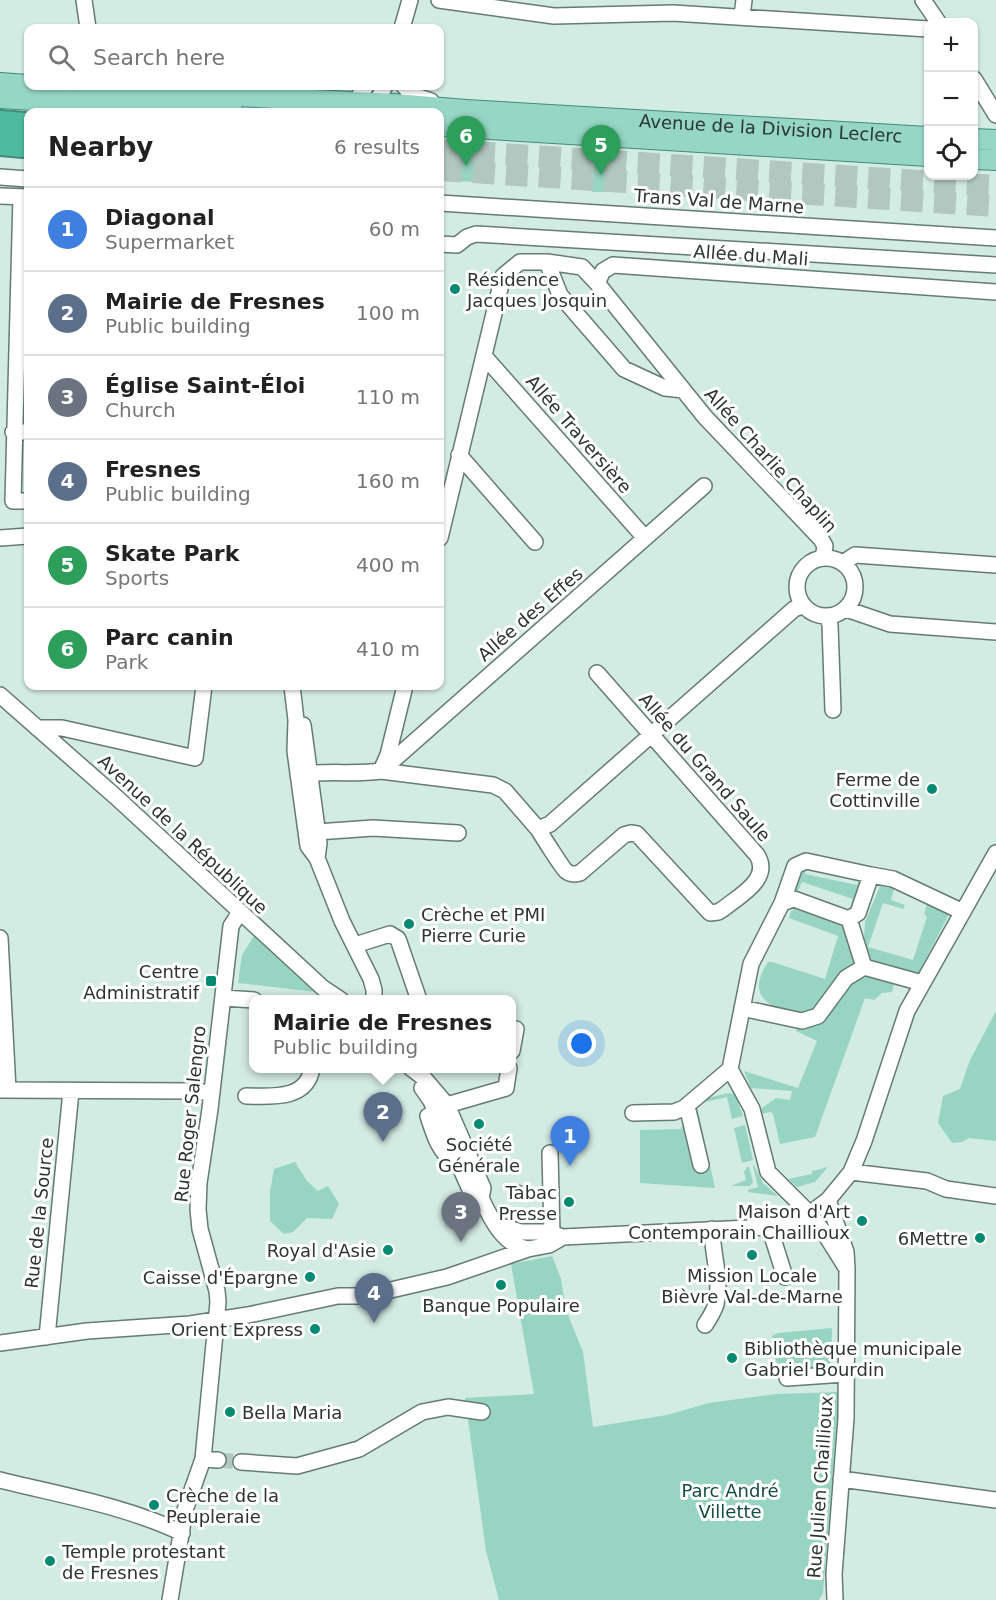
<!DOCTYPE html>
<html lang="en">
<head>
<meta charset="utf-8">
<style>
  body { margin:0; font-family:"DejaVu Sans",sans-serif; background:#f6f6f6; color:#222 }
  .controls { position:absolute; right:18px; top:18px; display:grid; overflow:hidden; border-radius:12px; box-shadow:0 2px 4px #0004 }
  .controls button { width:54px; height:54px; display:grid; place-items:center; padding:0; border:0; border-bottom:2px solid #e0e0e0; background:#fff; color:#222; font:30px sans-serif }
  .you { position:absolute; left:582px; top:1044px; width:21px; height:21px; margin:-15px; border:4px solid #fff; border-radius:50%; background:#1a73e8; box-shadow:0 0 0 9px #1a73e833 }
  .badge { display:grid; place-items:center; width:39px; height:39px; border-radius:50%; background:#ea580c; color:#fff; font-size:20px; font-weight:700 }
  .pin { position:absolute; translate:-50% -50px; filter:drop-shadow(0 2px 3px #0008) }
  .pin::after { content:''; position:absolute; top:32px; width:21px; height:18px; background:inherit; clip-path:polygon(0 0,100% 0,50% 100%) }
  .popup { position:absolute; left:249px; top:995px; width:267px; height:78px; box-sizing:border-box; display:grid; place-content:center; border-radius:12px; background:#fff; filter:drop-shadow(0 2px 4px #0005); font-size:20px; white-space:nowrap; color:#767676 }
  .popup b { font-size:22px; color:#222 }
  .popup::after { content:''; position:absolute; left:50%; top:100%; margin-left:-12px; border:12px solid transparent; border-top-color:#fff }
  .list { margin:0; padding:0; list-style:none }
  h2 { display:flex; justify-content:space-between; align-items:center; height:78px; margin:0; padding:0 24px; font-size:26px }
  h2 small { font-size:20px; font-weight:400; color:#767676 }
  .list li { display:grid; grid-template-columns:39px 1fr auto; gap:18px; align-items:center; box-sizing:border-box; height:84px; padding:0 24px; border-top:2px solid #e0e0e0 }
  .list b { display:block; font-size:22px; white-space:nowrap }
  .list p { margin:0; font-size:20px; white-space:nowrap; color:#767676 }
  .list em { font-size:20px; font-style:normal; color:#767676 }
  .icon { flex:none; width:33px; height:33px; fill:none; stroke:currentColor; stroke-width:2; stroke-linecap:round; stroke-linejoin:round }
  .map { position:relative; flex:none; width:996px; height:1600px; overflow:hidden }
  .search { position:absolute; background:#fff; box-shadow:0 2px 4px #0004; left:24px; top:24px; width:420px; height:66px; display:flex; align-items:center; gap:15px; box-sizing:border-box; padding:0 21px; border-radius:12px; color:#767676; font-size:22px }
  .panel { position:absolute; background:#fff; box-shadow:0 2px 4px #0004; left:24px; top:108px; width:420px; height:582px; border-radius:12px }
  .map>svg:first-child { display:block }
  .green { fill:#97d5c2 }
  .water { fill:#569886; stroke:#497a6d; stroke-width:1.5 }
  .lines { fill:none; stroke-linecap:round; stroke-linejoin:round }
  .minor-tunnel { stroke:#b1c7c0; stroke-width:15; stroke-dasharray:15 8; stroke-linecap:butt }
  .highway-tunnel { stroke:#b1c7c0; stroke-width:22; stroke-dasharray:22 11; stroke-linecap:butt }
  .minor-casing { stroke:#657b74; stroke-width:18 }
  .major-casing { stroke:#428b79; stroke-width:22 }
  .highway-casing { stroke:#428b79; stroke-width:26 }
  .minor { stroke:#fff; stroke-width:15 }
  .major { stroke:#95d6c5; stroke-width:20 }
  .highway { stroke:#4eba9f; stroke-width:22 }
  .poi-dot { fill:#008a71; stroke:#fff; stroke-width:2 }
  .labels { text-anchor:middle; dominant-baseline:central; stroke-width:6; stroke-linejoin:round; paint-order:stroke }
  .street-label { font-size:18px; fill:#2b3532; stroke:#fff }
  .poi-label { font-size:18px; fill:#2b3532; stroke:#fff; text-anchor:end }
  .park-label { font-size:18px; fill:#144d40; stroke:#fff }
</style>
</head>
<body>
<div class="map">
<svg width="996" height="1600" viewBox="0 0 996 1600">
  <rect width="100%" height="100%" fill="#d2ebe3"/>
  <path class="green" d="M 440,148 L 494,152 L 491,183 L 440,180 Z
    M 594,157 L 611,158 L 609,192 L 592,192 Z
    M 806,865 L 805,874 L 857,885 L 861,875 L 865,876 L 853,907 L 850,908 L 853,899 L 802,882 L 798,891 L 795,890 L 802,866 Z
    M 883,884 L 894,889 L 891,900 L 905,905 L 903,909 L 883,903 L 868,947 L 913,960 L 927,917 L 924,913 L 927,904 L 949,914 L 917,976 C 891,968 866,969 859,940 L 864,938 L 865,922 L 880,886 Z
    M 795,909 L 846,927 C 849,932 853,938 854,943 C 859,964 844,979 832,993 C 828,998 822,1007 817,1011 C 806,1017 796,1014 785,1011 C 757,1002 752,986 768,962 L 772,962 L 825,979 L 838,936 L 789,918 L 791,911 Z
    M 254,936 L 316,992 L 238,983 L 242,955 Z
    M 872,972 L 895,981 L 892,992 L 882,993 L 874,1000 L 865,998 L 815,1137 L 780,1144 L 773,1114 L 771,1112 L 761,1114 L 762,1108 L 776,1098 L 790,1100 L 792,1091 L 751,1088 L 744,1071 L 798,1088 L 817,1041 L 796,1031 L 800,1025 C 821,1006 844,980 872,972 Z
    M 996,1011 L 996,1141 L 969,1138 L 962,1142 L 952,1143 L 938,1123 L 943,1096 L 960,1089 L 970,1060 Z
    M 729,1093 L 734,1094 L 739,1101 L 738,1103 L 743,1116 L 732,1119 L 727,1097 L 701,1103 L 707,1098 Z
    M 697,1106 L 715,1188 L 640,1183 L 640,1130 L 681,1129 L 685,1119 Z
    M 745,1125 L 753,1160 L 742,1163 L 734,1128 Z
    M 295,1162 L 307,1181 L 318,1191 L 328,1186 L 339,1204 L 332,1219 L 307,1218 L 293,1232 L 284,1234 L 270,1221 L 270,1192 L 274,1169 Z
    M 754,1165 L 763,1183 L 778,1196 L 748,1192 L 748,1190 L 758,1187 L 753,1166 Z
    M 747,1167 L 749,1167 L 753,1182 L 750,1186 L 731,1186 L 746,1180 L 744,1172 Z
    M 828,1167 L 815,1182 L 797,1187 L 788,1179 L 812,1174 L 812,1171 Z
    M 774,1212 L 776,1218 L 749,1219 L 749,1213 Z
    M 552,1256 L 561,1279 L 566,1310 L 583,1352 L 593,1427 L 667,1415 L 709,1403 L 776,1394 L 839,1392 L 823,1593 L 819,1600 L 499,1600 L 486,1551 L 465,1398 L 534,1394 L 511,1264 Z
    M 832,1328 L 831,1375 L 777,1368 L 772,1336 L 778,1333 Z"/>
  <path class="water" d="M508 1192a8 8 0 1 1 16 0a8 8 0 1 1-16 0Z"/>
  <g class="lines">
    <path class="minor-tunnel" d="M 218,1460 L 241,1462"/>
    <path class="highway-tunnel" d="M 440,150 L 996,186
      M 440,170 L 996,206"/>
    <defs>
      <path id="minor" d="M 84,0 L 88,28
        M 439,0 L 554,16 L 673,13 L 928,29
        M 923,0 L 938,22
        M 742,16 L 744,0
        M 402,28 L 410,0
        M 974,79 L 996,115
        M 404,86 L 412,95 L 431,101
        M 372,110 L 385,86
        M 354,112 L 355,102 L 366,86
        M 0,177 L 28,179
        M 0,196 L 28,197
        M 21,197 L 13,501 L 28,501
        M 440,203 L 996,238
        M 440,244 L 457,245 L 467,237 L 476,234 L 996,265
        M 547,262 L 560,295 L 624,369 L 665,388 L 683,390
        M 597,283 L 603,271 L 613,265 L 996,292
        M 484,356 L 645,538
        M 13,432 L 28,432
        M 459,455 L 535,542
        M 0,538 L 28,536
        M 440,538 L 503,276 L 520,262 L 547,262 L 582,267 L 597,283 L 705,417 L 821,539 L 825,546 L 823,558
        M797 587a29 29 0 1 1 58 0a29 29 0 1 1-58 0Z
        M 843,563 L 855,555 L 996,565
        M 846,609 L 890,624 L 996,632
        M 828,617 L 830,625 L 833,710
        M 292,686 L 296,720 L 295,751 L 308,846 L 317,858 L 342,921 L 371,979 L 374,990 L 374,1000
        M 0,695 L 116,797 L 323,988 L 341,1000
        M 303,725 L 319,843 L 317,858
        M 37,728 L 62,728 L 195,758 L 204,686
        M 383,766 L 388,755 L 405,686
        M 381,771 L 704,486
        M 298,775 C 326,770 353,775 381,771 L 493,785 L 505,791 L 538,829 L 550,824 L 794,609 L 803,606
        M 538,829 C 541,834 563,869 566,871 C 571,875 575,874 580,873 L 624,835 L 631,833 L 637,834 L 710,913 L 718,912 L 723,909 C 739,896 772,879 757,855 L 597,673
        M 317,832 L 373,828 L 458,833
        M 782,903 L 795,866 L 806,861 L 871,875
        M 849,919 L 864,967 L 922,983
        M 0,938 L 8,1090
        M 355,945 L 390,934 L 398,939 L 419,1000
        M 223,998 L 254,1000
        M 742,1008 L 802,1021 L 818,1016 L 846,978 L 864,967
        M 512,1051 L 516,1029
        M 411,1068 L 424,1078 L 447,1105 L 483,1188 L 481,1198
        M 422,1088 L 431,1101 L 472,1194 L 481,1198
        M 0,1090 L 193,1091 L 212,1093
        M 246,1096 C 270,1096 307,1101 312,1068
        M 447,1105 L 506,1088 L 509,1068
        M 687,1106 L 701,1165
        M 633,1113 L 674,1112 L 684,1108 L 730,1069
        M 428,1116 C 434,1135 439,1152 456,1164
        M 550,1153 L 552,1233
        M 851,1172 L 927,1181 L 946,1189 L 996,1196
        M 481,1198 C 491,1219 503,1245 528,1249
        M 828,1200 L 846,1252 L 847,1269 L 846,1418 L 834,1574 L 835,1600
        M 497,1225 L 521,1232 L 548,1232 L 560,1236
        M 769,1226 L 785,1277
        M 847,1269 L 825,1234 L 810,1214 L 768,1172 L 752,1109 L 730,1069 L 751,964 L 782,903 L 794,899 L 849,919 L 858,913 L 871,875 L 893,879 L 963,912
        M 705,1325 C 709,1319 714,1311 716,1304 C 722,1281 712,1253 712,1229
        M 47,1337 L 71,1091
        M 0,1343 L 87,1331 L 190,1324 L 248,1315 L 338,1296 L 365,1296 L 447,1277 L 528,1249 L 549,1245 L 563,1237 L 788,1226 L 799,1222 L 828,1200 L 851,1172 L 864,1141 L 907,1011 L 996,853
        M 787,1378 L 845,1374
        M 203,1459 L 218,1460
        M 241,1462 L 297,1466 L 359,1449 L 422,1412 L 448,1407 L 482,1412
        M 841,1479 L 996,1500
        M 0,1480 C 60,1495 126,1506 182,1533
        M 170,1600 L 185,1510 L 203,1459 L 218,1302 L 217,1291 L 200,1229 L 198,1209 L 199,1183 L 210,1109 L 231,926 L 240,912"/>
      <g id="major">
        <path d="M 0,83 L 28,85"/>
        <path id="s1" d="M 38,86 L 394,104 L 466,110 L 928,137"/>
        <path d="M 0,98 L 233,112"/>
        <path d="M 440,126 L 928,156"/>
        <path d="M 974,139 L 996,140"/>
        <path d="M 974,159 L 996,160"/>
      </g>
      <path id="highway" d="M 0,122 L 25,124
        M 0,144 L 23,146"/>
    </defs>
    <use href="#minor" class="minor-casing"/>
    <use href="#major" class="major-casing"/>
    <use href="#highway" class="highway-casing"/>
    <use href="#minor" class="minor"/>
    <use href="#major" class="major"/>
    <use href="#highway" class="highway"/>
  </g>
  <g class="poi-dot">
    <circle cx="455" cy="289" r="6"/>
    <circle cx="932" cy="789" r="6"/>
    <circle cx="409" cy="924" r="6"/>
    <rect x="205" y="975" width="12" height="12" rx="3"/>
    <circle cx="479" cy="1124" r="6"/>
    <circle cx="569" cy="1202" r="6"/>
    <circle cx="862" cy="1221" r="6"/>
    <circle cx="980" cy="1238" r="6"/>
    <circle cx="388" cy="1250" r="6"/>
    <circle cx="752" cy="1255" r="6"/>
    <circle cx="310" cy="1277" r="6"/>
    <circle cx="501" cy="1285" r="6"/>
    <circle cx="315" cy="1329" r="6"/>
    <circle cx="732" cy="1358" r="6"/>
    <circle cx="230" cy="1412" r="6"/>
    <circle cx="154" cy="1505" r="6"/>
    <circle cx="50" cy="1561" r="6"/>
  </g>
  <g class="labels">
    <g class="street-label">
      <text stroke="none"><textPath href="#s1" startOffset="734">Avenue de la Division Leclerc</textPath></text>
      <text transform="translate(719 201) rotate(4)">Trans Val de Marne</text>
      <text transform="translate(751 255) rotate(4)">Allée du Mali</text>
      <text transform="translate(579 434) rotate(49)">Allée Traversière</text>
      <text transform="translate(771 460) rotate(48)">Allée Charlie Chaplin</text>
      <text transform="translate(530 614) rotate(-41)">Allée des Effes</text>
      <text transform="translate(705 767) rotate(49)">Allée du Grand Saule</text>
      <text transform="translate(183 834) rotate(43)">Avenue de la République</text>
      <text transform="translate(190 1114) rotate(-84)">Rue Roger Salengro</text>
      <text transform="translate(39 1213) rotate(-84)">Rue de la Source</text>
      <text transform="translate(820 1487) rotate(-86)">Rue Julien Chaillioux</text>
    </g>
    <g class="poi-label">
      <text x="467" y="279" text-anchor="start">Résidence<tspan x="467" dy="21">Jacques Josquin</tspan></text>
      <text x="920" y="779">Ferme de<tspan x="920" dy="21">Cottinville</tspan></text>
      <text x="421" y="914" text-anchor="start">Crèche et PMI<tspan x="421" dy="21">Pierre Curie</tspan></text>
      <text x="199" y="971">Centre<tspan x="199" dy="21">Administratif</tspan></text>
      <text x="479" y="1144" text-anchor="middle">Société<tspan x="479" dy="21">Générale</tspan></text>
      <text x="557" y="1192">Tabac<tspan x="557" dy="21">Presse</tspan></text>
      <text x="850" y="1211">Maison d'Art<tspan x="850" dy="21">Contemporain Chaillioux</tspan></text>
      <text x="968" y="1238">6Mettre</text>
      <text x="376" y="1250">Royal d'Asie</text>
      <text x="752" y="1275" text-anchor="middle">Mission Locale<tspan x="752" dy="21">Bièvre Val-de-Marne</tspan></text>
      <text x="298" y="1277">Caisse d'Épargne</text>
      <text x="501" y="1305" text-anchor="middle">Banque Populaire</text>
      <text x="303" y="1329">Orient Express</text>
      <text x="744" y="1348" text-anchor="start">Bibliothèque municipale<tspan x="744" dy="21">Gabriel Bourdin</tspan></text>
      <text x="242" y="1412" text-anchor="start">Bella Maria</text>
      <text x="166" y="1495" text-anchor="start">Crèche de la<tspan x="166" dy="21">Peupleraie</tspan></text>
      <text x="62" y="1551" text-anchor="start">Temple protestant<tspan x="62" dy="21">de Fresnes</tspan></text>
    </g>
    <g class="park-label">
      <text x="730" y="1490">Parc André<tspan x="730" dy="21">Villette</tspan></text>
    </g>
  </g>
</svg>
<div class="controls">
<button>+</button>
<button>−</button>
<button><svg class="icon" aria-label="locate" viewBox="0 0 24 24"><circle cx="12" cy="12" r="6"/><path d="M12 2v4M12 18v4M2 12h4M18 12h4"/></svg></button>
</div>
<div class="you"></div>
<div class="pin badge" style="left:570px;top:1166px;background:#3f7fe0">1</div>
<div class="pin badge" style="left:383px;top:1142px;background:#5c6f8a">2</div>
<div class="popup"><b>Mairie de Fresnes</b>Public building</div>
<div class="pin badge" style="left:461px;top:1242px;background:#6b7280">3</div>
<div class="pin badge" style="left:374px;top:1323px;background:#5c6f8a">4</div>
<div class="pin badge" style="left:601px;top:175px;background:#2e9e5b">5</div>
<div class="pin badge" style="left:466px;top:166px;background:#2e9e5b">6</div>
<div class="search"><svg class="icon" aria-label="search" viewBox="0 0 24 24"><circle cx="10" cy="10" r="6"/><path d="M15 15l6 6"/></svg>Search here</div>
<section class="panel">
<h2>Nearby<small>6 results</small></h2>
<ul class="list">
<li><span class="badge" style="background:#3f7fe0">1</span><div><b>Diagonal</b><p>Supermarket</p></div><em>60 m</em></li>
<li><span class="badge" style="background:#5c6f8a">2</span><div><b>Mairie de Fresnes</b><p>Public building</p></div><em>100 m</em></li>
<li><span class="badge" style="background:#6b7280">3</span><div><b>Église Saint-Éloi</b><p>Church</p></div><em>110 m</em></li>
<li><span class="badge" style="background:#5c6f8a">4</span><div><b>Fresnes</b><p>Public building</p></div><em>160 m</em></li>
<li><span class="badge" style="background:#2e9e5b">5</span><div><b>Skate Park</b><p>Sports</p></div><em>400 m</em></li>
<li><span class="badge" style="background:#2e9e5b">6</span><div><b>Parc canin</b><p>Park</p></div><em>410 m</em></li>
</ul>
</section>
</div>
</body>
</html>
